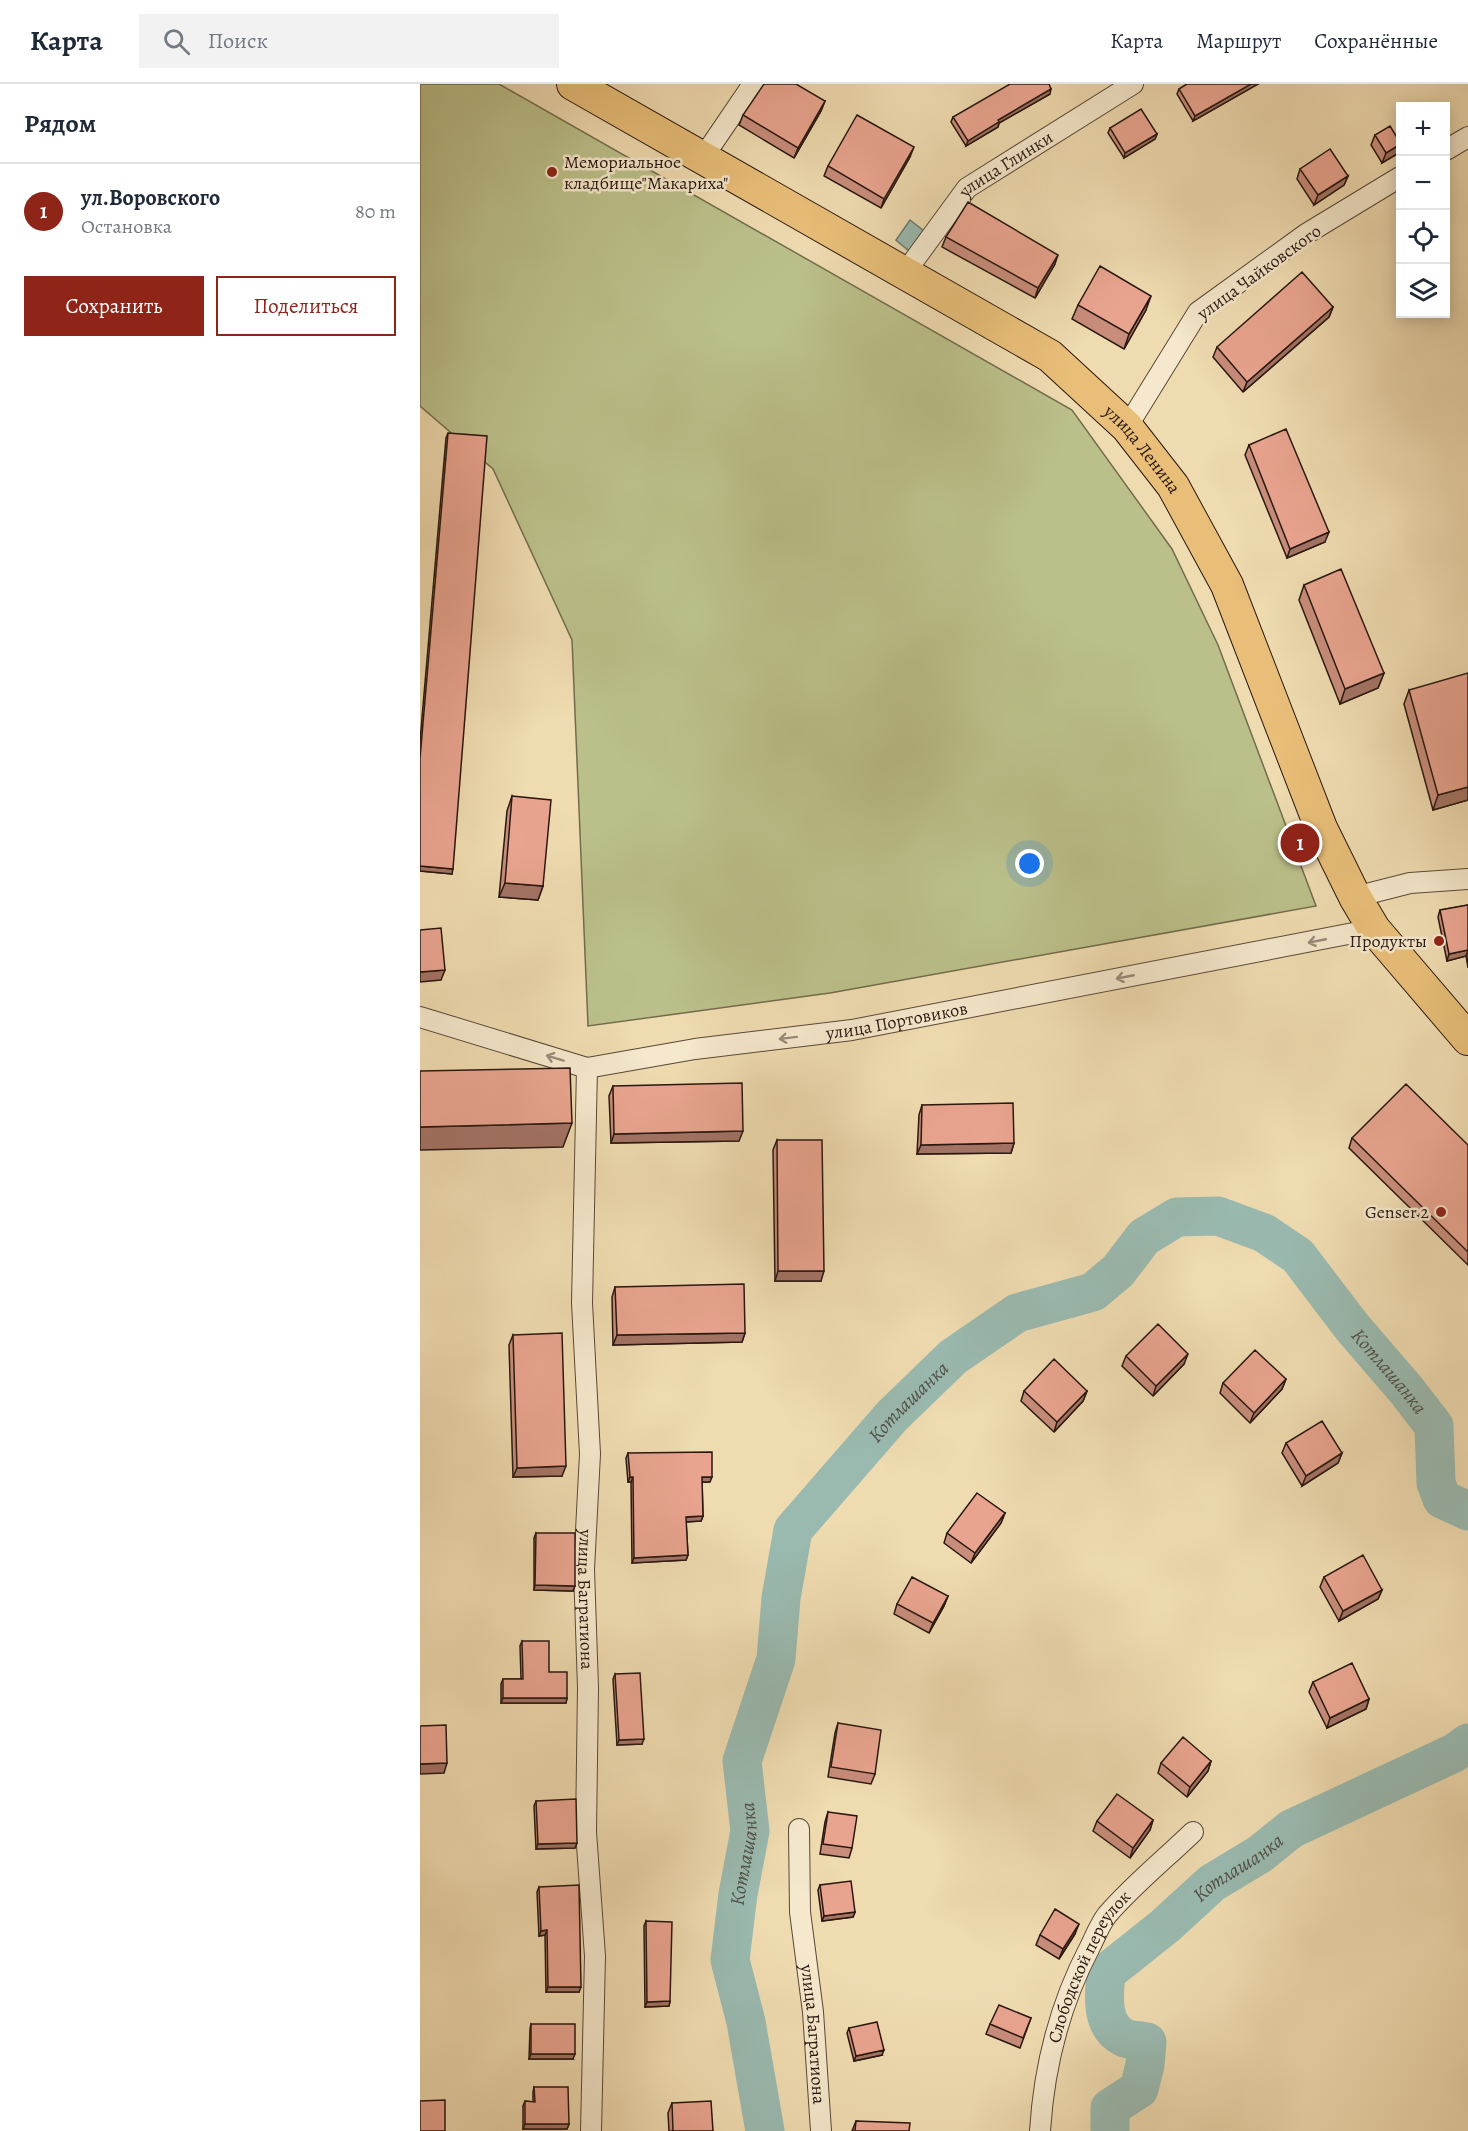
<!DOCTYPE html>
<html lang="ru">
<head>
<meta charset="utf-8">
<style>
  body { margin:0; font-family:Alegreya,serif; background:#f2f2f3; color:#1f2937 }
  .controls { position:absolute; right:18px; top:18px; display:grid; overflow:hidden; border-radius:0px; box-shadow:0 3px 15px #0003 }
  .controls button { width:54px; height:54px; display:grid; place-items:center; padding:0; border:0; border-bottom:2px solid #e0e1e3; background:#fff; color:#1f2937; font:30px sans-serif }
  .you { position:absolute; left:610px; top:780px; width:21px; height:21px; margin:-15px; border:4px solid #fff; border-radius:50%; background:#1a73e8; box-shadow:0 0 0 9px #1a73e833 }
  .badge { display:grid; place-items:center; width:39px; height:39px; border-radius:50%; background:#8f2418; color:#fff; font-size:20px; font-weight:700 }
  .pin { position:absolute; translate:-50% -50%; border:3px solid #fff; box-shadow:0 2px 6px #0006 }
  .list { margin:0; padding:0; list-style:none }
  h2 { display:flex; justify-content:space-between; align-items:center; height:78px; margin:0; padding:0 24px; font-size:26px }
  h2 small { font-size:20px; font-weight:400; color:#747a83 }
  .list li { display:grid; grid-template-columns:39px 1fr auto; gap:18px; align-items:center; box-sizing:border-box; height:96px; padding:0 24px; border-top:2px solid #e0e1e3 }
  .list b { display:block; font-size:22px; white-space:nowrap }
  .list p { margin:0; font-size:20px; white-space:nowrap; color:#747a83 }
  .list em { font-size:20px; font-style:normal; color:#747a83 }
  .actions { display:flex; gap:12px; padding:18px 24px }
  .actions a { flex:1; padding:14px 0; border:2px solid #8f2418; border-radius:0px; text-align:center; font-size:21px; color:#8f2418 }
  .actions .main { background:#8f2418; color:#fff }
  .icon { flex:none; width:33px; height:33px; fill:none; stroke:currentColor; stroke-width:2; stroke-linecap:round; stroke-linejoin:round }
  .map { position:relative; flex:none; width:1048px; height:2047px; overflow:hidden }
  header { display:flex; align-items:center; gap:36px; box-sizing:border-box; height:84px; padding:0 30px; background:#fff; border-bottom:2px solid #e0e1e3 }
  header strong { font-size:28px }
  nav { display:flex; gap:33px; margin-inline-start:auto; font-size:21px }
  .search { width:420px; height:54px; background:#f2f2f3; display:flex; align-items:center; gap:15px; box-sizing:border-box; padding:0 21px; border-radius:0px; color:#747a83; font-size:22px }
  main { display:flex }
  aside { flex:1; background:#fff }
  .map>svg:first-child { display:block }
  .green { fill:#bbc08a; stroke:#726c4d; stroke-width:1.5 }
  .water { fill:#9abab0; stroke:#6d7970; stroke-width:1.5 }
  .lines { fill:none; stroke-linecap:round; stroke-linejoin:round }
  .river { stroke:#9abab0; stroke-width:39 }
  .street-casing { stroke:#5a4838; stroke-width:22 }
  .primary-casing { stroke:#291710; stroke-width:34 }
  .street { stroke:#f5e8cc; stroke-width:20 }
  .primary { stroke:#e8be78; stroke-width:32 }
  .wall { fill:#c88d7b; stroke:#291710; stroke-width:1.5 }
  .shaded-wall { fill:#a37364; stroke:#291710; stroke-width:1.5 }
  .building { fill:#e9a48f; stroke:#291710; stroke-width:1.5 }
  .oneway { stroke:#998a77 }
  .poi-dot { fill:#8f2418; stroke:#f5e8cc; stroke-width:2 }
  .labels { text-anchor:middle; dominant-baseline:central; stroke-width:5; stroke-linejoin:round; paint-order:stroke }
  .poi-label { font-size:18px; fill:#291710; stroke:#f5e8cc; text-anchor:end }
  .street-label { font-size:18px; fill:#291710; stroke:#f5e8cc }
  .water-label { font-size:20px; font-style:italic; fill:#515048; stroke:#f5e8cc }
</style>
</head>
<body>
<header>
<strong>Карта</strong>
<div class="search"><svg class="icon" aria-label="search" viewBox="0 0 24 24"><circle cx="10" cy="10" r="6"/><path d="M15 15l6 6"/></svg>Поиск</div>
<nav><a>Карта</a><a>Маршрут</a><a>Сохранённые</a></nav>
</header>
<main>
<aside>
<h2>Рядом<small></small></h2>
<ul class="list">
<li><span class="badge">1</span><div><b>ул.Воровского</b><p>Остановка</p></div><em>80 m</em></li>
</ul>
<div class="actions"><a class="main">Сохранить</a><a>Поделиться</a></div>
</aside>
<div class="map">
<svg width="1048" height="2047" viewBox="0 0 1048 2047">
  <rect width="100%" height="100%" fill="#efdbb0"/>
  <filter id="stains"><feTurbulence type="fractalNoise" baseFrequency=".00333" numOctaves="4"/><feColorMatrix values="0 0 0 0 .2 0 0 0 0 .09 0 0 0 0 .02 0 0 0 .5 -.17"/></filter>
  <radialGradient id="worn" r=".72"><stop offset=".6" stop-color="#630" stop-opacity="0"/><stop offset="1" stop-color="#630" stop-opacity=".3"/></radialGradient>
  <path class="green" d="M 0,0 L 79,0 L 652,326 L 752,465 L 798,561 L 896,822 L 410,909 L 168,942 L 152,556 L 73,385 L 0,322 Z"/>
  <path class="water" d="M 490,136 L 504,147 L 490,168 L 476,156 Z"/>
  <g class="lines">
    <g class="river">
      <path id="s1" d="M 345,2047 L 326,1938 L 310,1876 L 318,1810 L 330,1747 L 322,1677 L 356,1575 L 361,1514 L 373,1446 L 472,1332 L 533,1273 L 597,1229 L 673,1208 L 698,1187 L 724,1153 L 757,1133 L 798,1132 L 844,1149 L 878,1172 L 932,1243 L 987,1307 L 1014,1342 L 1016,1399 L 1022,1415 L 1048,1427"/>
      <path id="s2" d="M 690,2047 L 690,2024 L 719,2005 L 725,1981 L 727,1958 C 720,1956 709,1957 703,1953 C 680,1941 684,1910 686,1889 L 745,1842 L 792,1799 L 840,1770 L 871,1745 L 1034,1669 L 1048,1659"/>
    </g>
    <defs>
      <g id="street">
        <path d="M 1026,66 L 1048,53"/>
        <path d="M 282,75 L 333,0"/>
        <path id="s3" d="M 484,190 L 547,104 L 713,0"/>
        <path d="M 707,343 L 778,228 L 886,150 L 980,93"/>
        <path d="M 935,813 L 990,799 L 1048,795"/>
        <path id="s4" d="M 0,933 L 167,984 L 275,965 L 432,946 L 954,845"/>
        <path id="s5" d="M 167,984 L 162,1219 L 170,1370 L 164,1485 L 168,1604 L 166,1748 L 175,1872 L 171,2047"/>
        <path id="s6" d="M 379,1745 L 380,1828 L 393,1928 L 401,2047"/>
        <path id="s7" d="M 620,2047 C 624,1983 640,1920 670,1863 C 675,1853 680,1840 687,1831 C 713,1801 744,1776 773,1748"/>
      </g>
      <g id="primary">
        <path id="s8" d="M 153,0 L 630,272 L 707,343 L 753,402 L 807,501 L 901,744 L 935,813 L 954,845 L 1048,955"/>
      </g>
    </defs>
    <use href="#street" class="street-casing"/>
    <use href="#primary" class="primary-casing"/>
    <use href="#street" class="street"/>
    <use href="#primary" class="primary"/>
  </g>
  <path class="wall" d="M 767,0 L 838,0 L 773,37 L 757,10 L 759,5 Z
    M 630,10 L 579,39 L 578,43 L 546,62 L 531,38 L 533,33 Z
    M 405,17 L 401,27 L 374,74 L 319,41 L 323,31 Z
    M 690,44 L 737,50 L 735,55 L 704,74 L 688,49 Z
    M 955,51 L 981,60 L 977,70 L 962,79 L 951,61 Z
    M 490,73 L 461,124 L 404,92 L 408,82 Z
    M 880,85 L 928,92 L 924,101 L 894,121 L 877,95 Z
    M 526,153 L 635,180 L 615,214 L 522,163 Z
    M 658,221 L 726,226 L 704,265 L 652,235 Z
    M 913,223 L 909,233 L 823,308 L 793,273 L 797,263 Z
    M 28,349 L 32,790 L 0,787 L 0,657 L 26,354 Z
    M 829,361 L 905,458 L 867,474 L 825,371 Z
    M 884,501 L 964,589 L 958,604 L 920,620 L 879,516 Z
    M 989,606 L 1048,716 L 1013,726 L 984,620 Z
    M 92,712 L 123,802 L 118,816 L 79,813 L 87,727 Z
    M 1048,821 L 1048,884 L 1046,872 L 1027,877 L 1018,833 L 1020,826 Z
    M 193,1002 L 319,1057 L 191,1059 L 189,1012 Z
    M 502,1021 L 594,1059 L 591,1069 L 497,1070 L 499,1031 Z
    M 932,1054 L 1048,1061 L 1048,1181 L 929,1064 Z
    M 357,1056 L 401,1197 L 355,1197 L 353,1066 Z
    M 195,1203 L 325,1249 L 322,1258 L 193,1261 L 192,1213 Z
    M 93,1251 L 142,1392 L 93,1393 L 89,1261 Z
    M 706,1272 L 764,1280 L 733,1312 L 702,1282 Z
    M 866,1295 L 862,1305 L 830,1339 L 800,1309 L 803,1299 Z
    M 604,1307 L 667,1307 L 663,1317 L 634,1348 L 601,1317 Z
    M 866,1359 L 922,1369 L 918,1379 L 882,1402 L 862,1369 Z
    M 208,1369 L 290,1398 L 282,1398 L 283,1432 L 281,1437 L 266,1438 L 268,1471 L 266,1476 L 212,1479 L 211,1398 L 208,1398 L 206,1374 Z
    M 585,1429 L 581,1439 L 551,1479 L 524,1459 L 527,1449 Z
    M 116,1449 L 153,1507 L 114,1506 L 114,1454 Z
    M 904,1493 L 962,1506 L 958,1515 L 919,1537 L 900,1503 Z
    M 528,1512 L 524,1522 L 509,1549 L 474,1530 L 477,1520 Z
    M 102,1557 L 129,1588 L 147,1614 L 146,1619 L 81,1619 L 81,1600 L 83,1595 L 101,1595 L 100,1562 Z
    M 195,1590 L 222,1660 L 197,1661 L 193,1595 Z
    M 893,1598 L 949,1615 L 946,1625 L 907,1644 L 889,1608 Z
    M 418,1639 L 455,1690 L 451,1700 L 408,1693 L 415,1649 Z
    M 791,1677 L 788,1687 L 767,1713 L 738,1689 L 741,1679 Z
    M 116,1717 L 157,1759 L 155,1764 L 116,1765 L 114,1722 Z
    M 408,1728 L 432,1764 L 429,1774 L 400,1770 L 405,1738 Z
    M 733,1736 L 730,1746 L 710,1774 L 673,1747 L 677,1737 Z
    M 400,1801 L 435,1828 L 433,1833 L 402,1837 L 398,1806 Z
    M 119,1803 L 159,1908 L 126,1908 L 125,1851 L 119,1852 L 117,1808 Z
    M 226,1837 L 250,1917 L 249,1922 L 225,1923 L 224,1842 Z
    M 655,1850 L 639,1875 L 616,1861 L 620,1851 Z
    M 611,1934 L 600,1964 L 566,1950 L 570,1940 Z
    M 111,1940 L 153,1975 L 109,1975 L 110,1945 Z
    M 429,1944 L 462,1971 L 434,1977 L 427,1949 Z
    M 114,2003 L 149,2040 L 147,2045 L 103,2045 L 103,2022 L 105,2017 L 113,2018 L 113,2008 Z
    M 252,2019 L 293,2047 L 249,2047 L 248,2029 Z
    M 436,2037 L 489,2047 L 432,2047 Z"/>
  <path class="shaded-wall" d="M 831,0 L 838,0 L 773,37 L 775,32 Z
    M 631,5 L 630,10 L 579,39 L 578,43 L 546,62 L 548,57 L 578,36 Z
    M 405,17 L 401,27 L 374,74 L 378,64 Z
    M 737,50 L 735,55 L 704,74 L 705,69 Z
    M 981,60 L 977,70 L 962,79 L 966,69 Z
    M 494,63 L 490,73 L 461,124 L 464,115 Z
    M 928,92 L 924,101 L 894,121 L 898,111 Z
    M 638,171 L 635,180 L 615,214 L 618,204 Z
    M 731,212 L 726,226 L 704,265 L 709,250 Z
    M 913,223 L 909,233 L 823,308 L 827,298 Z
    M 909,448 L 905,458 L 867,474 L 870,465 Z
    M 964,589 L 958,604 L 920,620 L 925,605 Z
    M 1048,703 L 1048,716 L 1013,726 L 1018,711 Z
    M 0,782 L 33,785 L 32,790 L 0,787 Z
    M 85,799 L 123,802 L 118,816 L 79,813 Z
    M 1048,866 L 1046,872 L 1027,877 L 1029,870 Z
    M 25,886 L 21,896 L 0,898 L 0,888 Z
    M 152,1039 L 143,1063 L 0,1066 L 0,1043 Z
    M 323,1047 L 319,1057 L 191,1059 L 194,1050 Z
    M 594,1059 L 591,1069 L 497,1070 L 501,1061 Z
    M 358,1187 L 404,1187 L 401,1197 L 355,1197 Z
    M 325,1249 L 322,1258 L 193,1261 L 197,1251 Z
    M 768,1270 L 764,1280 L 733,1312 L 736,1302 Z
    M 866,1295 L 862,1305 L 830,1339 L 834,1329 Z
    M 667,1307 L 663,1317 L 634,1348 L 637,1338 Z
    M 922,1369 L 918,1379 L 882,1402 L 886,1392 Z
    M 146,1382 L 142,1392 L 93,1393 L 97,1384 Z
    M 210,1393 L 213,1393 L 211,1398 L 208,1398 Z
    M 282,1393 L 292,1393 L 290,1398 L 281,1398 Z
    M 585,1429 L 581,1439 L 551,1479 L 555,1469 Z
    M 283,1432 L 281,1437 L 264,1438 L 266,1433 Z
    M 268,1471 L 266,1476 L 212,1479 L 214,1474 Z
    M 115,1501 L 155,1502 L 153,1507 L 114,1506 Z
    M 962,1506 L 958,1515 L 919,1537 L 923,1527 Z
    M 528,1512 L 524,1522 L 509,1549 L 513,1539 Z
    M 83,1614 L 147,1614 L 146,1619 L 81,1619 Z
    M 949,1615 L 946,1625 L 907,1644 L 910,1634 Z
    M 224,1655 L 222,1660 L 197,1661 L 199,1656 Z
    M 791,1677 L 788,1687 L 767,1713 L 770,1703 Z
    M 27,1679 L 24,1689 L 0,1690 L 0,1680 Z
    M 733,1736 L 730,1746 L 710,1774 L 713,1764 Z
    M 157,1759 L 155,1764 L 116,1765 L 118,1760 Z
    M 435,1828 L 433,1833 L 402,1837 L 404,1832 Z
    M 659,1840 L 655,1850 L 639,1875 L 643,1865 Z
    M 127,1846 L 125,1851 L 119,1852 L 121,1847 Z
    M 128,1903 L 161,1903 L 159,1908 L 126,1908 Z
    M 250,1917 L 249,1922 L 225,1923 L 227,1918 Z
    M 464,1966 L 462,1971 L 434,1977 L 436,1972 Z
    M 111,1970 L 155,1970 L 153,1975 L 109,1975 Z
    M 105,2040 L 149,2040 L 147,2045 L 103,2045 Z"/>
  <path class="building" d="M 344,0 L 376,0 L 405,17 L 378,64 L 323,31 Z
    M 590,0 L 629,0 L 631,5 L 578,36 L 579,38 L 548,57 L 533,33 Z
    M 767,0 L 831,0 L 775,32 L 759,5 Z
    M 721,25 L 737,50 L 705,69 L 690,44 Z
    M 437,31 L 494,63 L 464,115 L 408,82 Z
    M 970,42 L 981,60 L 966,69 L 955,51 Z
    M 910,65 L 928,92 L 898,111 L 880,85 Z
    M 548,118 L 638,171 L 618,204 L 526,153 Z
    M 680,182 L 731,212 L 709,250 L 658,221 Z
    M 882,188 L 913,223 L 827,298 L 797,263 Z
    M 866,345 L 909,448 L 870,465 L 829,361 Z
    M 28,349 L 67,352 L 33,785 L 0,782 L 0,674 Z
    M 921,485 L 964,589 L 925,605 L 884,501 Z
    M 1048,589 L 1048,703 L 1018,711 L 989,606 Z
    M 92,712 L 131,716 L 123,802 L 85,799 Z
    M 1048,821 L 1048,866 L 1029,870 L 1020,826 Z
    M 21,844 L 25,886 L 0,888 L 0,846 Z
    M 150,984 L 152,1039 L 0,1043 L 0,987 Z
    M 322,999 L 323,1047 L 194,1050 L 193,1002 Z
    M 986,1000 L 1048,1061 L 1048,1168 L 932,1054 Z
    M 593,1019 L 594,1059 L 501,1061 L 502,1021 Z
    M 357,1056 L 402,1056 L 404,1187 L 358,1187 Z
    M 324,1200 L 325,1249 L 197,1251 L 195,1203 Z
    M 738,1240 L 768,1270 L 736,1302 L 706,1272 Z
    M 142,1249 L 146,1382 L 97,1384 L 93,1251 Z
    M 835,1266 L 866,1295 L 834,1329 L 803,1299 Z
    M 634,1275 L 667,1307 L 637,1338 L 604,1307 Z
    M 902,1337 L 922,1369 L 886,1392 L 866,1359 Z
    M 292,1368 L 292,1393 L 282,1393 L 283,1432 L 266,1433 L 268,1471 L 214,1474 L 213,1393 L 210,1393 L 208,1369 Z
    M 557,1409 L 585,1429 L 555,1469 L 527,1449 Z
    M 116,1449 L 155,1449 L 155,1502 L 115,1501 Z
    M 943,1471 L 962,1506 L 923,1527 L 904,1493 Z
    M 492,1493 L 528,1512 L 513,1539 L 477,1520 Z
    M 102,1557 L 129,1557 L 129,1588 L 147,1588 L 147,1614 L 83,1614 L 83,1595 L 103,1595 Z
    M 932,1579 L 949,1615 L 910,1634 L 893,1598 Z
    M 220,1589 L 224,1655 L 199,1656 L 195,1590 Z
    M 418,1639 L 461,1646 L 455,1690 L 411,1683 Z
    M 26,1641 L 27,1679 L 0,1680 L 0,1642 Z
    M 763,1653 L 791,1677 L 770,1703 L 741,1679 Z
    M 697,1710 L 733,1736 L 713,1764 L 677,1737 Z
    M 156,1715 L 157,1759 L 118,1760 L 116,1717 Z
    M 408,1728 L 437,1732 L 432,1764 L 403,1760 Z
    M 431,1797 L 435,1828 L 404,1832 L 400,1801 Z
    M 159,1801 L 161,1903 L 128,1903 L 127,1846 L 121,1847 L 119,1803 Z
    M 635,1825 L 659,1840 L 643,1865 L 620,1851 Z
    M 226,1837 L 252,1838 L 250,1917 L 227,1918 Z
    M 579,1921 L 611,1934 L 603,1954 L 570,1940 Z
    M 457,1938 L 464,1966 L 436,1972 L 429,1944 Z
    M 111,1940 L 155,1940 L 155,1970 L 111,1970 Z
    M 114,2003 L 148,2003 L 149,2040 L 105,2040 L 105,2017 L 115,2018 Z
    M 25,2016 L 25,2047 L 0,2047 L 0,2017 Z
    M 291,2017 L 293,2047 L 253,2047 L 252,2019 Z
    M 436,2037 L 490,2039 L 489,2047 L 435,2047 Z"/>
  <defs><path id="oneway-shaft" d="M-6 0H5M1.5-3L5.5 0L1.5 3" fill="none" stroke-width="1.6" stroke-linecap="round" stroke-linejoin="round" transform="scale(1.5)"/></defs>
  <g class="oneway">
    <use href="#oneway-shaft" transform="translate(897 857) rotate(169)"/>
    <use href="#oneway-shaft" transform="translate(705 893) rotate(169)"/>
    <use href="#oneway-shaft" transform="translate(368 954) rotate(173)"/>
    <use href="#oneway-shaft" transform="translate(135 974) rotate(-163)"/>
  </g>
  <g class="poi-dot">
    <circle cx="132" cy="88" r="6"/>
    <circle cx="1019" cy="857" r="6"/>
    <circle cx="1021" cy="1128" r="6"/>
  </g>
  <g class="labels">
    <g class="poi-label">
      <text x="144" y="78" text-anchor="start">Мемориальное<tspan x="144" dy="21">кладбище"Макариха"</tspan></text>
      <text x="1007" y="857">Продукты</text>
      <text x="1009" y="1128">Genser 2</text>
    </g>
    <g class="street-label">
      <text stroke="none"><textPath href="#s3" startOffset="152">улица Глинки</textPath></text>
      <text transform="translate(839 188) rotate(-36)">улица Чайковского</text>
      <text stroke="none"><textPath href="#s8" startOffset="681">улица Ленина</textPath></text>
      <text stroke="none"><textPath href="#s4" startOffset="488">улица Портовиков</textPath></text>
      <text stroke="none"><textPath href="#s5" startOffset="532">улица Багратиона</textPath></text>
      <text stroke="none"><textPath href="#s7" startOffset="174">Слободской переулок</textPath></text>
      <text stroke="none"><textPath href="#s6" startOffset="206">улица Багратиона</textPath></text>
    </g>
    <g class="water-label">
      <text stroke="none"><textPath href="#s1" startOffset="1398">Котлашанка</textPath></text>
      <text stroke="none"><textPath href="#s1" startOffset="786">Котлашанка</textPath></text>
      <text stroke="none"><textPath href="#s1" startOffset="282">Котлашанка</textPath></text>
      <text stroke="none"><textPath href="#s2" startOffset="370">Котлашанка</textPath></text>
    </g>
  </g>
  <rect width="100%" height="100%" filter="url(#stains)"/>
  <rect width="100%" height="100%" fill="url(#worn)"/>
</svg>
<div class="controls">
<button>+</button>
<button>−</button>
<button><svg class="icon" aria-label="locate" viewBox="0 0 24 24"><circle cx="12" cy="12" r="6"/><path d="M12 2v4M12 18v4M2 12h4M18 12h4"/></svg></button>
<button><svg class="icon" aria-label="layers" viewBox="0 0 24 24"><path d="M12 4l9 5-9 5-9-5zM3 14l9 5 9-5"/></svg></button>
</div>
<div class="you"></div>
<div class="pin badge" style="left:880px;top:759px">1</div>
</div>
</main>
</body>
</html>
